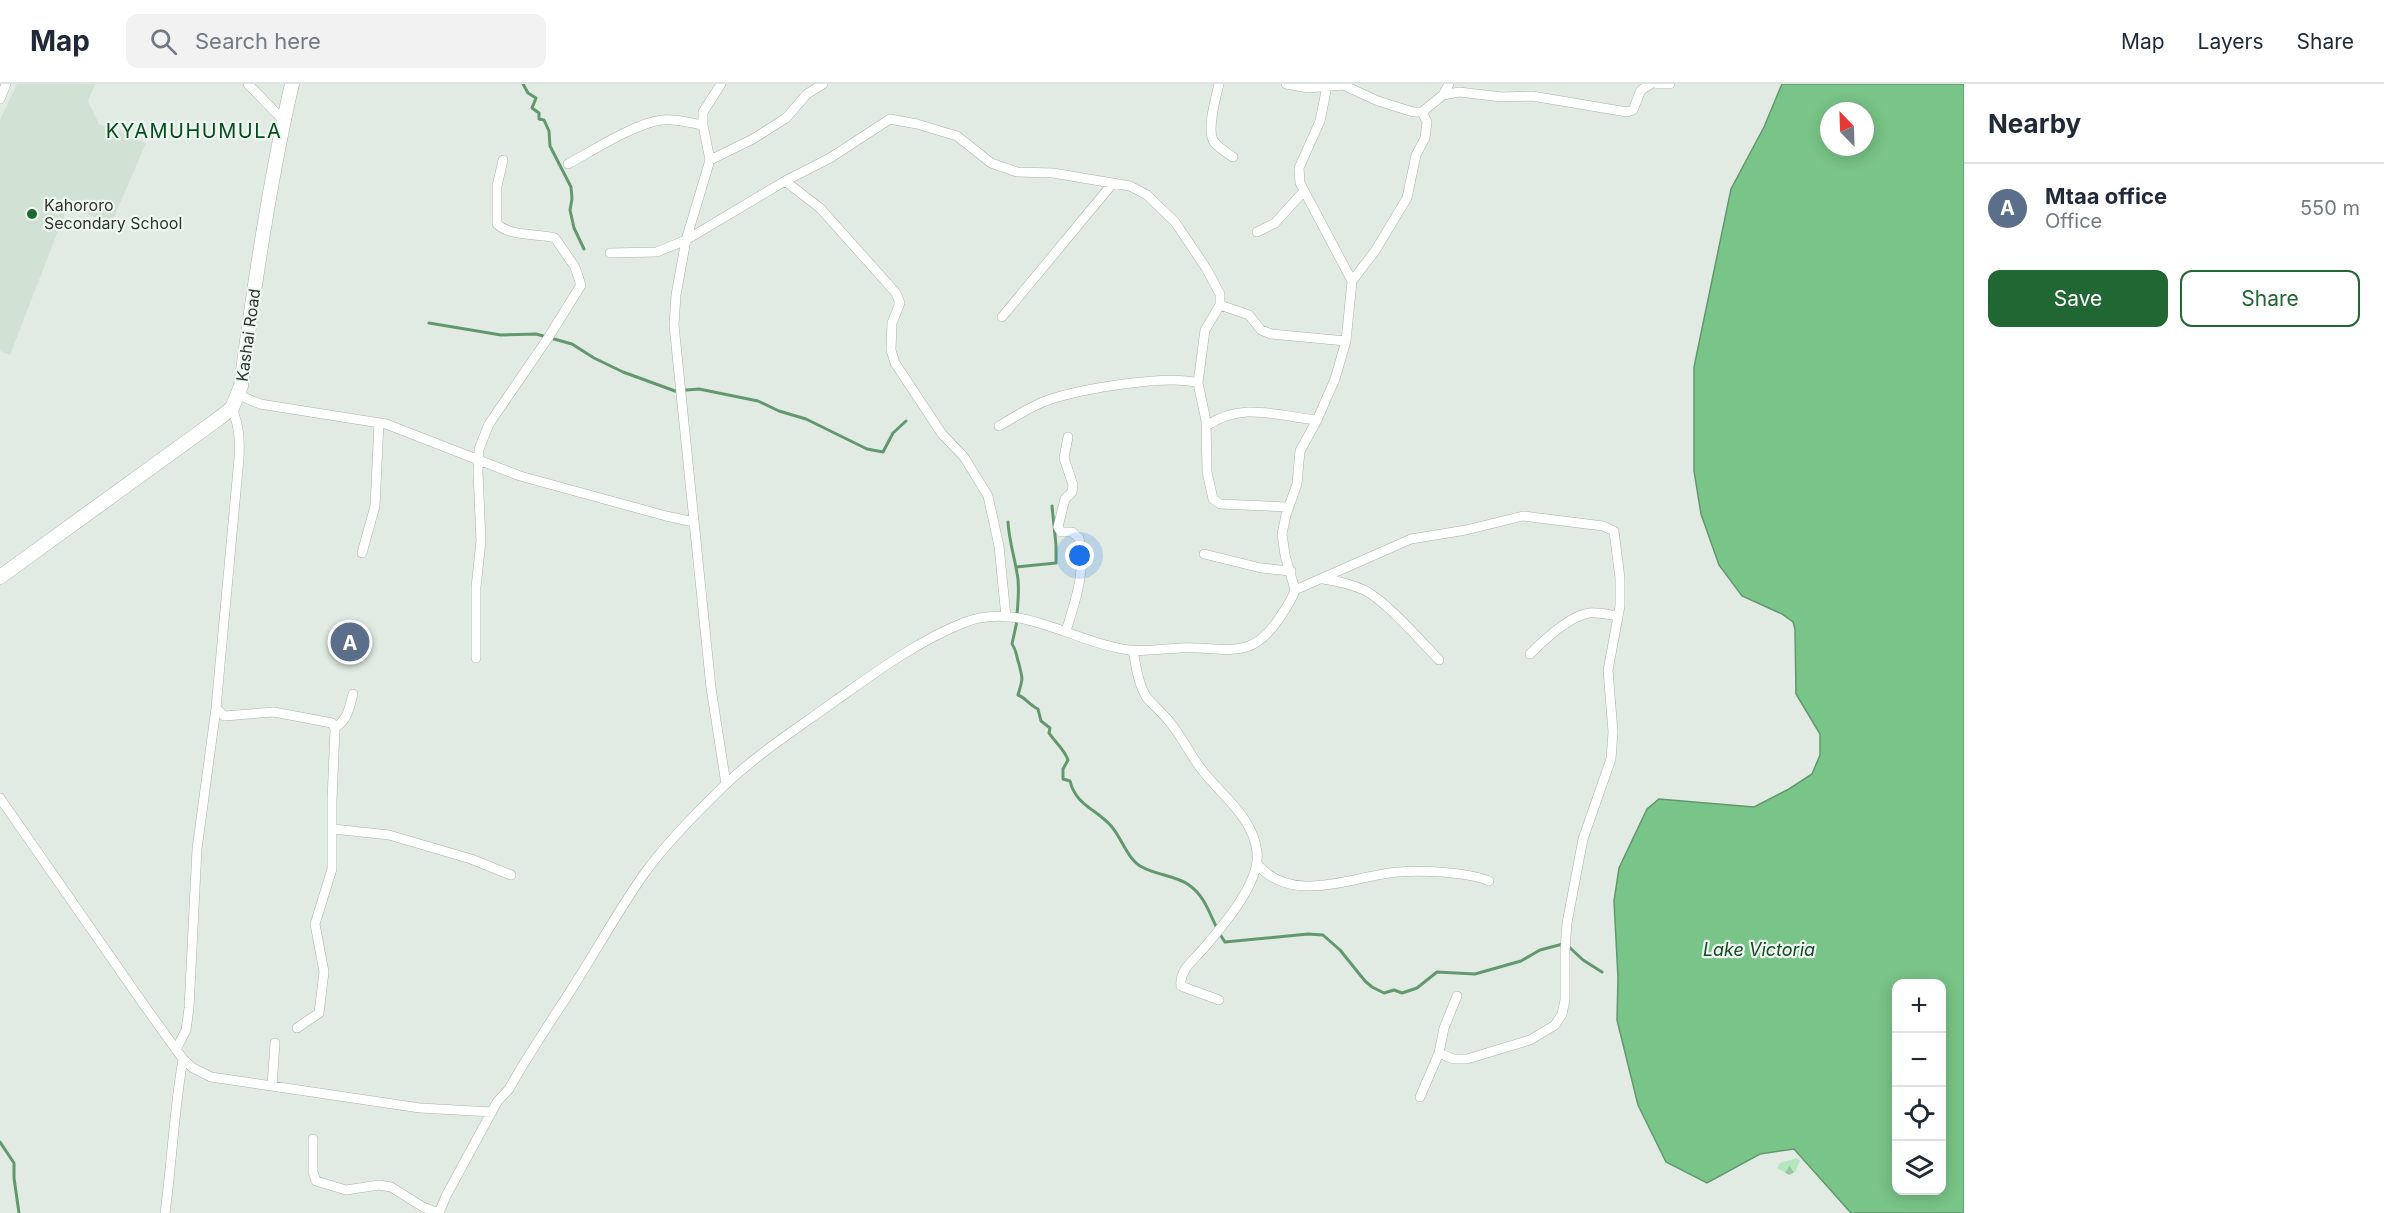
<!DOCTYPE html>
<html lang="en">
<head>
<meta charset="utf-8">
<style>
  body { margin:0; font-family:Inter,sans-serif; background:#f2f2f3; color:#1f2937 }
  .controls { position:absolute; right:18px; bottom:18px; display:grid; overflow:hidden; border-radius:12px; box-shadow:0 3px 15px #0003 }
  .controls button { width:54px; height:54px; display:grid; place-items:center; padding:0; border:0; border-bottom:2px solid #e0e1e3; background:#fff; color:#1f2937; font:30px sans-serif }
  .compass { position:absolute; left:1820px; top:18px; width:54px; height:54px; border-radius:50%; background:#fff; box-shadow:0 3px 15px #0003; rotate:337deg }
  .you { position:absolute; left:1080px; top:472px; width:21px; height:21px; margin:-15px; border:4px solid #fff; border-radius:50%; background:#1a73e8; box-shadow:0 0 0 9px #1a73e833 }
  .badge { display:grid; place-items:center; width:39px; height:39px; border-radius:50%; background:#206734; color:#fff; font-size:20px; font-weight:700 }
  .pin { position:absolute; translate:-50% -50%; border:3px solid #fff; box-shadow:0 2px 6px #0006 }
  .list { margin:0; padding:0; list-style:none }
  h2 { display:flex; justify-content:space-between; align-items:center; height:78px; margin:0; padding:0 24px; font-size:26px }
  h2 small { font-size:20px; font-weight:400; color:#747a83 }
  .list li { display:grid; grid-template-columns:39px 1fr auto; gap:18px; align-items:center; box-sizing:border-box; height:90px; padding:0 24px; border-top:2px solid #e0e1e3 }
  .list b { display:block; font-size:22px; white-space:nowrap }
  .list p { margin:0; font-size:20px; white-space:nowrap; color:#747a83 }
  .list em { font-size:20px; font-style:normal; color:#747a83 }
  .actions { display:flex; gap:12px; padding:18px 24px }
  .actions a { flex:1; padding:14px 0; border:2px solid #206734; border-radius:12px; text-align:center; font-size:21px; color:#206734 }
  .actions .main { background:#206734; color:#fff }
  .icon { flex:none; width:33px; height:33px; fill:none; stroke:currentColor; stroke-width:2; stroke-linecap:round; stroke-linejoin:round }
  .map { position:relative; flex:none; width:1964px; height:1129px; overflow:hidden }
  header { display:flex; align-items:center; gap:36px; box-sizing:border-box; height:84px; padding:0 30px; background:#fff; border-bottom:2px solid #e0e1e3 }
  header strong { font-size:28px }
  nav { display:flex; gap:33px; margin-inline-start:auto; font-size:21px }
  .search { width:420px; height:54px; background:#f2f2f3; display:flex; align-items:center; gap:15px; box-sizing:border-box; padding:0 21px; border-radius:12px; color:#747a83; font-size:22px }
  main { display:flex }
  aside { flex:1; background:#fff }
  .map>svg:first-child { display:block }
  .built { fill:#d1e1d4 }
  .forest { fill:url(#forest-firs) }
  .water { fill:#79c488; stroke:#63986e; stroke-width:1.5; fill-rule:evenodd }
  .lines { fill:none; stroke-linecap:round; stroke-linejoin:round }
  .stream { stroke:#63986e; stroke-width:3 }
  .street-casing { stroke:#aab2ab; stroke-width:10 }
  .secondary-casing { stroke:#aab2ab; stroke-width:15 }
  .street { stroke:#fff; stroke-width:9 }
  .secondary { stroke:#fff; stroke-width:14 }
  .poi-dot { fill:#206734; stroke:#eff8f0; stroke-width:2 }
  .labels { text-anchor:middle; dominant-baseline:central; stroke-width:4.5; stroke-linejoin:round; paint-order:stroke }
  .poi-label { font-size:16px; fill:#2f3330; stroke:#eff8f0; text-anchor:start }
  .street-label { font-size:16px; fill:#2f3330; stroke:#eff8f0 }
  .water-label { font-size:18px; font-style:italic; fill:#144a24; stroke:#eff8f0 }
  .quarter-label { font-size:20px; letter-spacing:1.5px; fill:#054d1f; stroke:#eff8f0 }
</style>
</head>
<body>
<header>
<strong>Map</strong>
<div class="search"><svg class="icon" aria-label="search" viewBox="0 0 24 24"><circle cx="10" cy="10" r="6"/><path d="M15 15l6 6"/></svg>Search here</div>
<nav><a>Map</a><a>Layers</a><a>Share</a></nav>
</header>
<main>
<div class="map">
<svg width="1964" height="1129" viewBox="0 0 1964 1129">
  <defs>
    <pattern id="forest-firs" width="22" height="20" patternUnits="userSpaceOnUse" patternTransform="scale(1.5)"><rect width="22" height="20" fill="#b5e6bd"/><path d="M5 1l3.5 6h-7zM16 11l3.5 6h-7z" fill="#9cc6a3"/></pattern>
  </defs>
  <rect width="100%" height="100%" fill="#e1ebe3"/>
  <path class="built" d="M 17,0 L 95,0 L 88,17 L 99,40 L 146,59 L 111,140 L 68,121 L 10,271 L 0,267 L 0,36 Z"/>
  <path class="forest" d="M 1797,1074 L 1800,1077 L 1795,1088 L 1789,1091 L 1777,1084 L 1780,1079 Z"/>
  <path class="water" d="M 1782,0 L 1964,0 L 1964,1129 L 1851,1129 L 1794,1065 L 1760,1070 L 1707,1099 L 1666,1078 L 1638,1021 L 1617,936 L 1618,894 L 1614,817 L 1619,784 L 1647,725 L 1659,715 L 1754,723 L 1789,705 L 1812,690 L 1820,671 L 1820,650 L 1796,610 L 1795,545 L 1793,538 L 1782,530 L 1742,512 L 1719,481 L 1701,430 L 1694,387 L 1694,283 L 1731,105 L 1764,43 ZM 1829,27 L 1865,27 L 1865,63 L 1829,63 ZM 1896,900 L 1942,900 L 1942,1106 L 1896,1106 Z"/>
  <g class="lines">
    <path class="stream" d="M 523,0 L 528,9 L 536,14 L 532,24 L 539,29 L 539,35 L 544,36 L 549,47 L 550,62 L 571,103 L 572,115 L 570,126 L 574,144 L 584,165
      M 429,239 L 501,251 L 536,250 L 572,260 L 594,274 L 623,288 L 675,307 L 699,305 L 758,317 L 779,327 L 806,335 L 867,365 L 883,368 L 893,349 L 906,337
      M 1008,438 C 1009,456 1014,471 1017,489 C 1020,502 1018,517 1017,531
      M 1016,483 L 1056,479 L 1056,461 L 1052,422
      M 1017,537 L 1012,560 C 1017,567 1016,572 1019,580 C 1023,597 1023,593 1018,611 C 1026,614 1029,621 1038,625 L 1041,637 L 1050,644 L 1049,649 C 1055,658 1065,666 1068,676 L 1063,685 L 1063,695 L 1070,697 C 1076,722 1097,725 1112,743 C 1122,755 1128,776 1142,783 C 1156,791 1177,792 1189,801 C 1209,815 1211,839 1225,858 L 1308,850 L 1323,851 L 1340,866 L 1365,897 L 1372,903 L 1384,909 L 1394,906 L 1402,909 L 1417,904 L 1437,888 L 1475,890 L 1521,877 L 1540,866 L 1563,860
      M 1568,862 L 1583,876 L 1602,888
      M 0,1058 L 14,1079 L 14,1094 L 19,1129"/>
    <defs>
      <path id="street" d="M 248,0 L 283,36
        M 721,0 L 703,28 L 703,41 L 710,76 L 686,156 L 676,211 L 674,241 L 711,604 L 726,700
        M 1219,0 C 1216,13 1206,46 1214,58 C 1219,64 1227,69 1233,73
        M 1286,0 L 1308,4 L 1343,1 L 1378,17 L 1413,28 L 1422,28
        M 1657,0 L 1670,0
        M 1327,2 L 1320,37 L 1299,84 L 1300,99 L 1352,197
        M 1443,11 L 1459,8 L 1502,13 L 1532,12 L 1627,28 L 1633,26 L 1641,6 L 1651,0
        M 0,15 L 6,0
        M 710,76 L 753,55 L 786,34 L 807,10 L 823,0
        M 568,80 C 592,67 635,39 662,36 C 675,34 690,39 703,41
        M 785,97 L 820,124 L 896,209 L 900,219 L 892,239 L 891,266 L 895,279 L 942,350 L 964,373 L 988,412 L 999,462 L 1006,533
        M 1257,148 L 1275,139 L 1304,107
        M 610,169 L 657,168 L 686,156 L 785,97 L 830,74 L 890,35 L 917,40 L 957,52 L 991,79 L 1017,88 L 1053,89 L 1130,102 L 1147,111 L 1175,138 L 1206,184 L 1220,210 L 1220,221 L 1205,246 L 1198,299 L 1206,337 L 1207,388 L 1213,415 L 1220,420 L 1288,423
        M 1220,221 L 1249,231 L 1261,246 L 1271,250 L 1346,257
        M 1002,233 L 1113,99
        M 239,311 L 260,320 L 386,340 L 520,392 L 666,432 L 694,438
        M 232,324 C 239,342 240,355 239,374 L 216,624 L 224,632 L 274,628 L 332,639 L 335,645 L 332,716 L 332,785 L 315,840 L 324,888 L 319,929 L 297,944
        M 999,342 C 1015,333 1031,322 1048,316 C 1081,305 1167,290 1198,299
        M 1206,342 C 1243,317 1276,332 1317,336
        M 362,469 L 375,422 L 379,339
        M 1204,470 L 1261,484 L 1291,487
        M 1323,495 C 1337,497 1351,500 1364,506 C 1385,516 1422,558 1439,576
        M 1295,506 L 1411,455 L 1466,446 L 1523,432 L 1603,442 L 1614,447 L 1620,494 L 1620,522 L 1608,586 L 1613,648 L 1611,675 L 1583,755 L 1567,839 L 1565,866 L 1565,916 L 1562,930 L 1555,941 L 1530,956 L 1467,975 L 1453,975 L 1439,969
        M 1066,547 C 1075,518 1087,484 1079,454 L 1072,448 L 1061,448 L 1058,443 L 1065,415 L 1072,408 L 1073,401 L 1064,374 L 1068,353
        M 1133,566 C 1136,582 1138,600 1147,614 C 1155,623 1165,631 1172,641 C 1183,655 1191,672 1202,686 C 1222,712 1253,733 1257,768 C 1261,798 1222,843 1203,865 C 1194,876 1179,886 1181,902 L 1219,916
        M 1530,570 C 1544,556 1569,532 1589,529 C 1599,528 1609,531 1618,532
        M 476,574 L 476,503 L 481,457 L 478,388 L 479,365 L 489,340 L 548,254 L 581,201 L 575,183 L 555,154 C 537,149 511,153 497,140 L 497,102 L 503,76
        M 335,644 C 348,635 349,625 353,610
        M 0,714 L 144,921 L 183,975 L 193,984 L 211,993 L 245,998 L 420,1024 L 492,1028
        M 333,745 L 389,751 L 471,775 L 511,791
        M 1258,781 C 1293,822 1356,791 1398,788 C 1422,786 1468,788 1489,797
        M 176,966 L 186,946 L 189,924 L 197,765 L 216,624
        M 272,1002 L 275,959
        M 1420,1013 L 1439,969 L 1444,944 L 1457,912
        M 313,1055 L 313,1088 L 316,1097 L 346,1106 L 379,1101 L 391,1103 L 423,1123 L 438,1129
        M 165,1129 C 172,1078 174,1026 183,975
        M 439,1129 L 446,1112 L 497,1018 L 509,1005 C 530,967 555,932 578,895 C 600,860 620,824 644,790 C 667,758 696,729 724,702 C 757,670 798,644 835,617 C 876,588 916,558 963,539 C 1016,517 1067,554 1118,564 C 1138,569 1159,565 1180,564 C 1226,562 1251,579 1280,533 C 1286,524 1292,516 1295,506 L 1285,471 L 1282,450 L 1286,431 L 1297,400 L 1300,367 L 1317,336 L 1335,295 L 1346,257 L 1352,197 L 1375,167 L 1407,114 L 1416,71 L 1425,54 L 1427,38 L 1422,28 L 1443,11 L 1449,0"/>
      <path id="secondary" d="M 0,493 L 218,335 L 232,324 L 241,302 C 254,201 269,99 292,0"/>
    </defs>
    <use href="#street" class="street-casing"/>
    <use href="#secondary" class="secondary-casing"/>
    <use href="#street" class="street"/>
    <use href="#secondary" class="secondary"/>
  </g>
  <circle class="poi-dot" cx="32" cy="130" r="6"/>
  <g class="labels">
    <g class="poi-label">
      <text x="44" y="121">Kahororo<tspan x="44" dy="18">Secondary School</tspan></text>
    </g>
    <g class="street-label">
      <text transform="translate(248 251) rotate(-82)">Kashai Road</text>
    </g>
    <g class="water-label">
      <text x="1759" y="865">Lake Victoria</text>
    </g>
    <g class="quarter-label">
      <text x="194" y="47">KYAMUHUMULA</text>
    </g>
  </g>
</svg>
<div class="controls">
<button>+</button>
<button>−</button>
<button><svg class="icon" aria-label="locate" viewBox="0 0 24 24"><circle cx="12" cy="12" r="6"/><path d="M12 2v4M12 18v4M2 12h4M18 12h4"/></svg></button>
<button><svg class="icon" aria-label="layers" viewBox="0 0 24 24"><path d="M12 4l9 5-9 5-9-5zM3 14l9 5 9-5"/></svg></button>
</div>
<svg class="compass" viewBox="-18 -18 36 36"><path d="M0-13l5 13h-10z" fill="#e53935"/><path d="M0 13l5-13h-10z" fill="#747a83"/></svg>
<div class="you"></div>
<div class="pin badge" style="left:350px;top:558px;background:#5c6f8a">A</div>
</div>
<aside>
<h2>Nearby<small></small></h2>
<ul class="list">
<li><span class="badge" style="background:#5c6f8a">A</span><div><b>Mtaa office</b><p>Office</p></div><em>550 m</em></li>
</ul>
<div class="actions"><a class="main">Save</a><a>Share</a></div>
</aside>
</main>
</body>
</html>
